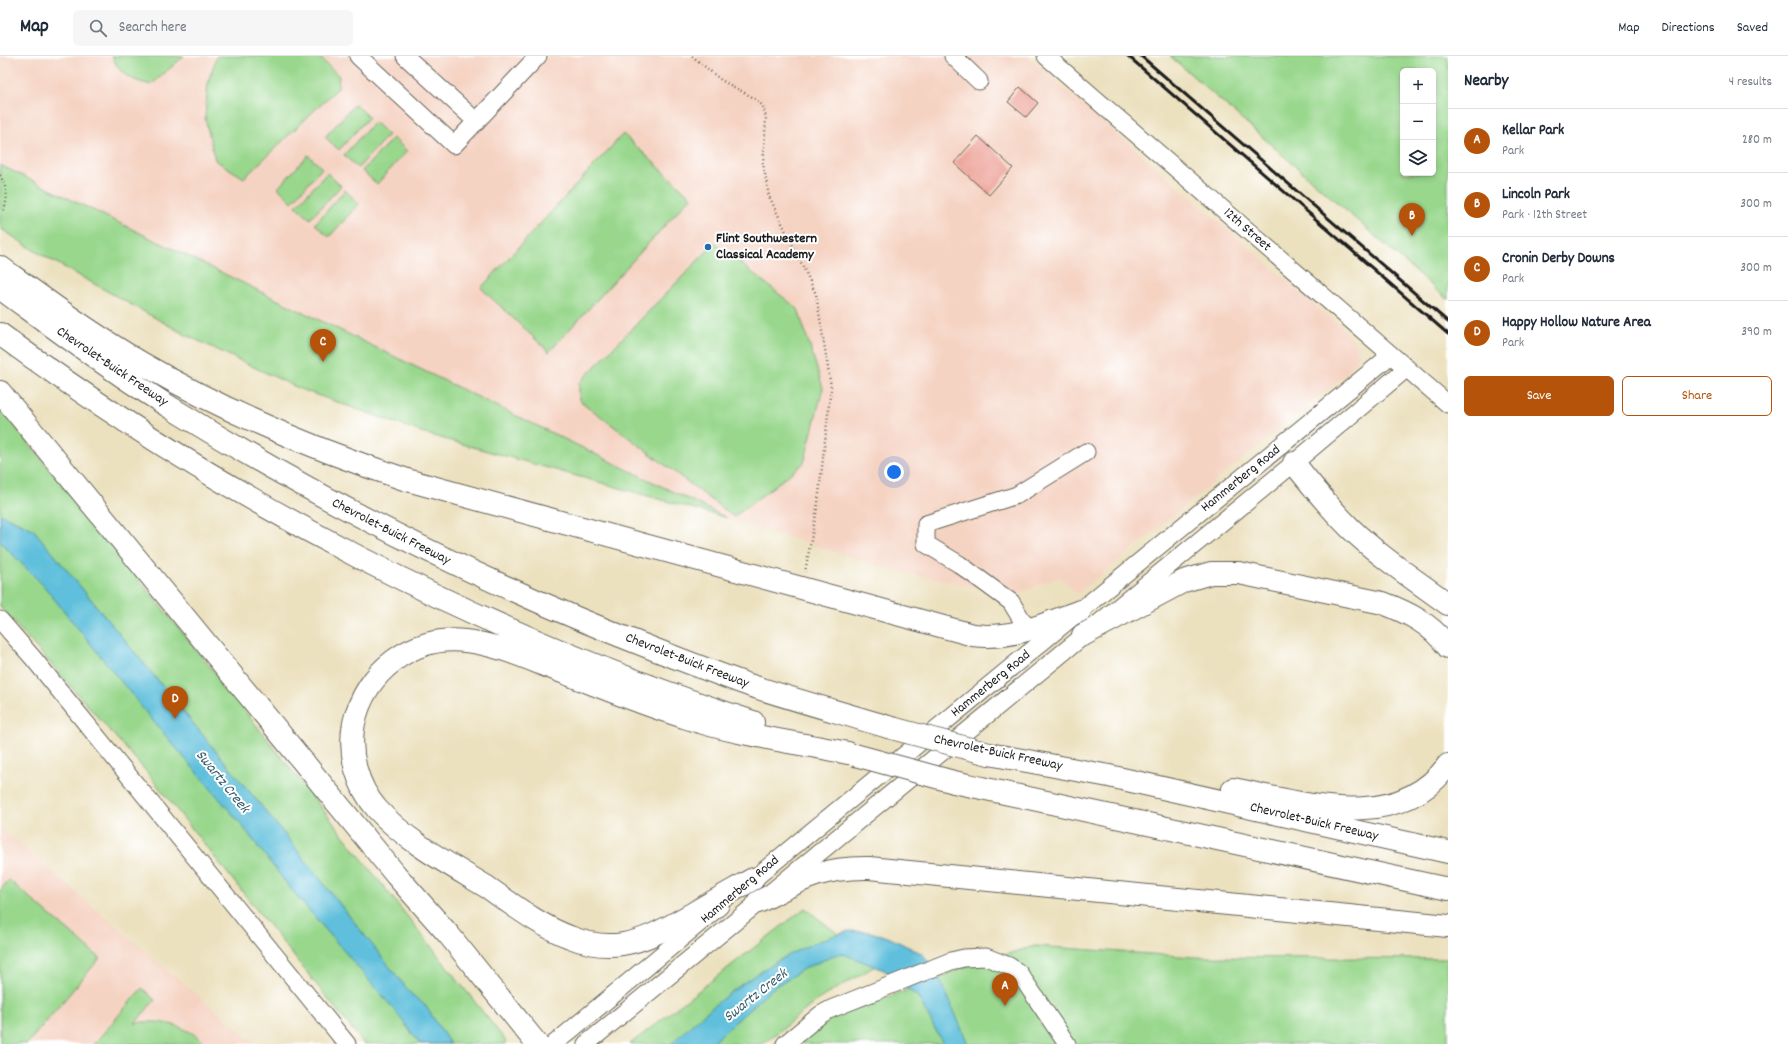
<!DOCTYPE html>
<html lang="en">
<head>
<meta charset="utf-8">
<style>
  body { margin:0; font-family:Dekko,sans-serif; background:#f6f6f7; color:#1f2937 }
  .controls { position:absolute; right:12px; top:12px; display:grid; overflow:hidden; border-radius:6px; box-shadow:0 2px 6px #0003 }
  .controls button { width:36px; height:36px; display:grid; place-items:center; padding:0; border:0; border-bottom:1px solid #e0e1e3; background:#fff; color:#1f2937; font:20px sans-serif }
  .you { position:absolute; left:894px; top:416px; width:14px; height:14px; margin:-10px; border:3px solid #fff; border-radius:50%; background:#1a73e8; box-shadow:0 0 0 6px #1a73e833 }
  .badge { display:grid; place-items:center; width:26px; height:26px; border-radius:50%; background:#b45309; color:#fff; font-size:13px; font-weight:700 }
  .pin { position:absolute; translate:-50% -33px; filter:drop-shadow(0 1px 2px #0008) }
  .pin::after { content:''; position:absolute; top:21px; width:14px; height:12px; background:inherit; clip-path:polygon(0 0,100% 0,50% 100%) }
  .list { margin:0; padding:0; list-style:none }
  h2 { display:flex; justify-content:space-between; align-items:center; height:52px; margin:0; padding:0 16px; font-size:17px }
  h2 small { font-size:13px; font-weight:400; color:#747a83 }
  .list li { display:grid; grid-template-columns:26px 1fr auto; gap:12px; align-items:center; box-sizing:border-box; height:64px; padding:0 16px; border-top:1px solid #e0e1e3 }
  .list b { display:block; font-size:15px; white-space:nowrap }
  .list p { margin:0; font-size:13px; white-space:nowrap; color:#747a83 }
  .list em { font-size:13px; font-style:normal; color:#747a83 }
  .actions { display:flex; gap:8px; padding:12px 16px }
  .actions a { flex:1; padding:9px 0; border:1px solid #b45309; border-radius:6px; text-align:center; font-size:14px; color:#b45309 }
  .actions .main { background:#b45309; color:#fff }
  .icon { flex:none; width:22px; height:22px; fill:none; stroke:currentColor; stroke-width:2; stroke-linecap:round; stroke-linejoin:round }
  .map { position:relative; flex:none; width:1448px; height:988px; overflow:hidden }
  header { display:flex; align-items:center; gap:24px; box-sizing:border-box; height:56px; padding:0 20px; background:#fff; border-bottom:1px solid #e0e1e3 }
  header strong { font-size:19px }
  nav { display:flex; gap:22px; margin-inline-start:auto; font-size:14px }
  .search { width:280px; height:36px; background:#f6f6f7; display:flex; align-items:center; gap:10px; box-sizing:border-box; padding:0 14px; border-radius:6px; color:#747a83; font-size:15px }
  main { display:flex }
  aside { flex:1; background:#fff }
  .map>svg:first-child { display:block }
  .built { fill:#f5d3c2 }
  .green { fill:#98d78c; stroke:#5a7a54; fill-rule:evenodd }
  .water { fill:#5ebfdc; stroke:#3d6e7c }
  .building { fill:#eda197 }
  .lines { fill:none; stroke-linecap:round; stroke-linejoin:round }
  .minor-casing { stroke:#656155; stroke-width:19 }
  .highway-casing { stroke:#656155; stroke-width:24 }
  .path { stroke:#656155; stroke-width:2.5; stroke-dasharray:1 3; stroke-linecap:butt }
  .minor { stroke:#fff; stroke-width:17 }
  .highway { stroke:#fff; stroke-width:22 }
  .rail { stroke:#1c1c1c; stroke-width:3 }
  .highway-bridge-casing { stroke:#656155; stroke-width:24; stroke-linecap:butt }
  .highway-bridge { stroke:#fff; stroke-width:22 }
  .poi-dot { fill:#1f6fb2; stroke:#fff; stroke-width:1.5 }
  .labels { text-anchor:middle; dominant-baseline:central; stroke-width:4; stroke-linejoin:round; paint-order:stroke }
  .street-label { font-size:14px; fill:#1c1c1c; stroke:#fff }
  .poi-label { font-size:14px; font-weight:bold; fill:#1c1c1c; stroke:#fff; text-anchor:start }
  .water-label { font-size:15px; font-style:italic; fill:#365d69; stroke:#fff }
</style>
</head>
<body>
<header>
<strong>Map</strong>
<div class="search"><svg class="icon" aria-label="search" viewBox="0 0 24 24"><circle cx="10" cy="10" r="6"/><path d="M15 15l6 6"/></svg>Search here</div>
<nav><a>Map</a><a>Directions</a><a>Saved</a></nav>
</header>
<main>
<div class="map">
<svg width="1448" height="988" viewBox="0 0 1448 988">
  <rect width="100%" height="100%" fill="#fff"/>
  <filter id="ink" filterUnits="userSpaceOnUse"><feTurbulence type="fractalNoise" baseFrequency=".025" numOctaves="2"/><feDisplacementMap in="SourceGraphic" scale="8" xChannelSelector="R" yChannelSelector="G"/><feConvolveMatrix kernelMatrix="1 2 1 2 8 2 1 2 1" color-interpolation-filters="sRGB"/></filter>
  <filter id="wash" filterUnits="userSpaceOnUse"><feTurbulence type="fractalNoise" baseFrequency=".012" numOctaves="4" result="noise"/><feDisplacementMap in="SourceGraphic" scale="16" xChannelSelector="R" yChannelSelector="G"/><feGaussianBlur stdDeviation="0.9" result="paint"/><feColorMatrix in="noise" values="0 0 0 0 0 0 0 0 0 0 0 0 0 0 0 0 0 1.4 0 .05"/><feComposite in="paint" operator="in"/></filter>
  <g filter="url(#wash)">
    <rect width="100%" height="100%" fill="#ece1bf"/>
    <path class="built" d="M 0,0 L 1027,0 L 1342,272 L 1357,290 L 1358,299 L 1354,308 L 1345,319 L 1077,538 L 1060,520 L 1014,539 L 892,514 L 727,462 L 0,109 Z
      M 0,771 L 118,872 L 255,988 L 0,988 Z"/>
    <path class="green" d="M 112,0 L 184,0 L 151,29 C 132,24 120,20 112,0 Z
      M 217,0 L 318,0 L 339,20 L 338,32 L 244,122 L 215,104 L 205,62 L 208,26 Z
      M 1170,0 L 1448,0 L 1448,244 ZM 1403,15 L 1433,15 L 1433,117 L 1403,117 Z
      M 355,48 L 369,61 L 339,94 L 325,81 Z
      M 374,66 L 388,79 L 358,112 L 344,99 Z
      M 623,78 L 691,141 L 549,296 L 481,232 Z
      M 393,82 L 407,95 L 377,128 L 362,115 Z
      M 308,99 L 322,112 L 292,146 L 278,132 Z
      M 0,109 L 727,462 L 430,379 L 300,333 L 184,278 L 35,195 L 0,172 Z
      M 327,117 L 341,130 L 310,163 L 296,150 Z
      M 345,134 L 359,148 L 329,181 L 315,168 Z
      M 715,187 L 798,253 L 823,332 L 804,407 L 734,461 L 579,344 L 579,327 Z
      M 0,352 L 211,612 L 505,984 L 506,988 L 364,988 L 145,714 L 0,551 Z
      M 9,824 L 100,902 L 27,988 L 0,988 L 0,834 Z
      M 805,852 L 877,909 L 819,943 L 763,988 L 630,988 Z
      M 1035,890 L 1194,901 L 1448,903 L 1448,988 L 794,988 L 822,965 L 902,936 L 967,910 Z
      M 142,932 L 155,944 L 135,967 C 162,963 186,969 206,988 L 94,988 Z"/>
    <path class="water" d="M 0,458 L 33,473 L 286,780 L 412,939 L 425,949 L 450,988 L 420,988 L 392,951 L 290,832 L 240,767 L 153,665 L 43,529 L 0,486 Z
      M 849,875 L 870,876 L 888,881 L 923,898 L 942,927 L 968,988 L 943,988 L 918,941 L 884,914 L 841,897 L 807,911 L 774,931 L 711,988 L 671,988 C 722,939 780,894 849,875 Z"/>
    <g id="blocks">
      <path class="building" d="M 1020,31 L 1038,47 L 1026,61 L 1008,46 Z
        M 978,80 L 1013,112 L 989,139 L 954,107 Z"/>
    </g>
  </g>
  <g filter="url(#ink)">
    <use href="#blocks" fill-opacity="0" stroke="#656155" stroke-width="1"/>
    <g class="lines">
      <defs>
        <path id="minor" d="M 358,0 L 454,89 L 538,0
          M 405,0 L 477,66
          M 953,0 L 979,25
          M 1046,0 L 1448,348
          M 0,564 L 33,602 L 347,988
          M 1028,574 L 1011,546 L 959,508 L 926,488 L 926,468 L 1017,439 L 1086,396
          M 744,831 L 1391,299
          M 554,988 L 720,850
          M 586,988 L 1294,407 L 1407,312
          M 785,988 L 820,959 L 831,953 L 951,905 L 964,902 L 986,901 L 1009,910 L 1019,917 L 1067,988"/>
        <path id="highway" d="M 0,211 C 47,245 93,279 143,308 C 226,356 316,394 407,424 L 973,579 C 1011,584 1045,568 1080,555
          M 0,232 C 59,275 118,320 181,358 C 332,451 490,530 656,594 C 687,606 718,618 749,629 C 795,644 842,657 888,671
          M 0,278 C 228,446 484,579 753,666
          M 0,336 L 396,819 L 449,879 L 537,988
          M 1294,407 C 1312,430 1330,452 1350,472 C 1380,501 1415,524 1448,548
          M 1083,579 L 1184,525 L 1211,517 L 1239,517 L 1383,547 C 1409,557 1431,568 1448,591
          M 989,698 L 1109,720 L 1448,796
          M 954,726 L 1448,833
          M 1233,733 C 1304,747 1396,779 1448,709
          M 753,823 C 732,835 712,846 692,858 C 670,870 648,884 623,888 C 604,891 587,888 570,881 C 540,870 513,849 487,831 C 449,808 407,786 377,753 C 357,730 348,697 354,667 C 365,616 412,579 465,585 C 495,588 524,601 552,612 C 596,629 639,647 684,661 C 737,679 793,686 848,697
          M 758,846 C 800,825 820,811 869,812 L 1448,870"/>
      </defs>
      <use href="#minor" class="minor-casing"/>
      <use href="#highway" class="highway-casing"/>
      <path class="path" d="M 692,0 L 721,24 L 754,42 L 763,50 L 766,62 L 763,107 L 769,140 L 816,238 L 831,331 L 818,447 L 805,516
        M 0,119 C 7,133 9,141 3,156"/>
      <use href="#minor" class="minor"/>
      <use href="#highway" class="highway"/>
      <path class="rail" d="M 1128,0 L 1448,278
        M 1141,0 L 1448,266"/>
      <defs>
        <path id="highway-bridge" d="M 888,671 L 989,698
          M 855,699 L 954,726"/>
      </defs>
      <use href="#highway-bridge" class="highway-bridge-casing"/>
      <use href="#highway-bridge" class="highway-bridge"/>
    </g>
  </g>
  <circle class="poi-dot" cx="708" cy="191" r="4"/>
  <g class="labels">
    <g class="street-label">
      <text transform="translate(1247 174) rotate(41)">12th Street</text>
      <text transform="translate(112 311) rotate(34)">Chevrolet-Buick Freeway</text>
      <text transform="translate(1241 423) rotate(-39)">Hammerberg Road</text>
      <text transform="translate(391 476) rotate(27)">Chevrolet-Buick Freeway</text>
      <text transform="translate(687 605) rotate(21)">Chevrolet-Buick Freeway</text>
      <text transform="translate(991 628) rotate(-39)">Hammerberg Road</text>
      <text transform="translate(998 697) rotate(12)">Chevrolet-Buick Freeway</text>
      <text transform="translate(1314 766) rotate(13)">Chevrolet-Buick Freeway</text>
      <text transform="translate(740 834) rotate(-40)">Hammerberg Road</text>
    </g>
    <g class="poi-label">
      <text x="716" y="183">Flint Southwestern<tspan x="716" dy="16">Classical Academy</tspan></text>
    </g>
    <g class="water-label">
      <text transform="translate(222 726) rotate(51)">Swartz Creek</text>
      <text transform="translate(756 940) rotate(-38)">Swartz Creek</text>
    </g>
  </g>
</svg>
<div class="controls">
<button>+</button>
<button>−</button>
<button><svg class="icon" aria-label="layers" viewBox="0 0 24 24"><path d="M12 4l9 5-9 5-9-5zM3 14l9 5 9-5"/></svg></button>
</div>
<div class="you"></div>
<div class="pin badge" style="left:1005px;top:950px">A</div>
<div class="pin badge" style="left:1412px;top:180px">B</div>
<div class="pin badge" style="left:323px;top:306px">C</div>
<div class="pin badge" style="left:175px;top:663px">D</div>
</div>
<aside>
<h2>Nearby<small>4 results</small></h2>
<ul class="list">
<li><span class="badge">A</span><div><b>Kellar Park</b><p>Park</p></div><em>280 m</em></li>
<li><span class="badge">B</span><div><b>Lincoln Park</b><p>Park · 12th Street</p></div><em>300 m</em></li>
<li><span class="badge">C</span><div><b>Cronin Derby Downs</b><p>Park</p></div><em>300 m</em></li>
<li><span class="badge">D</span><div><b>Happy Hollow Nature Area</b><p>Park</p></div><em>390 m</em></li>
</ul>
<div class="actions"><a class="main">Save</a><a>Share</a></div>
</aside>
</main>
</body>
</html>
